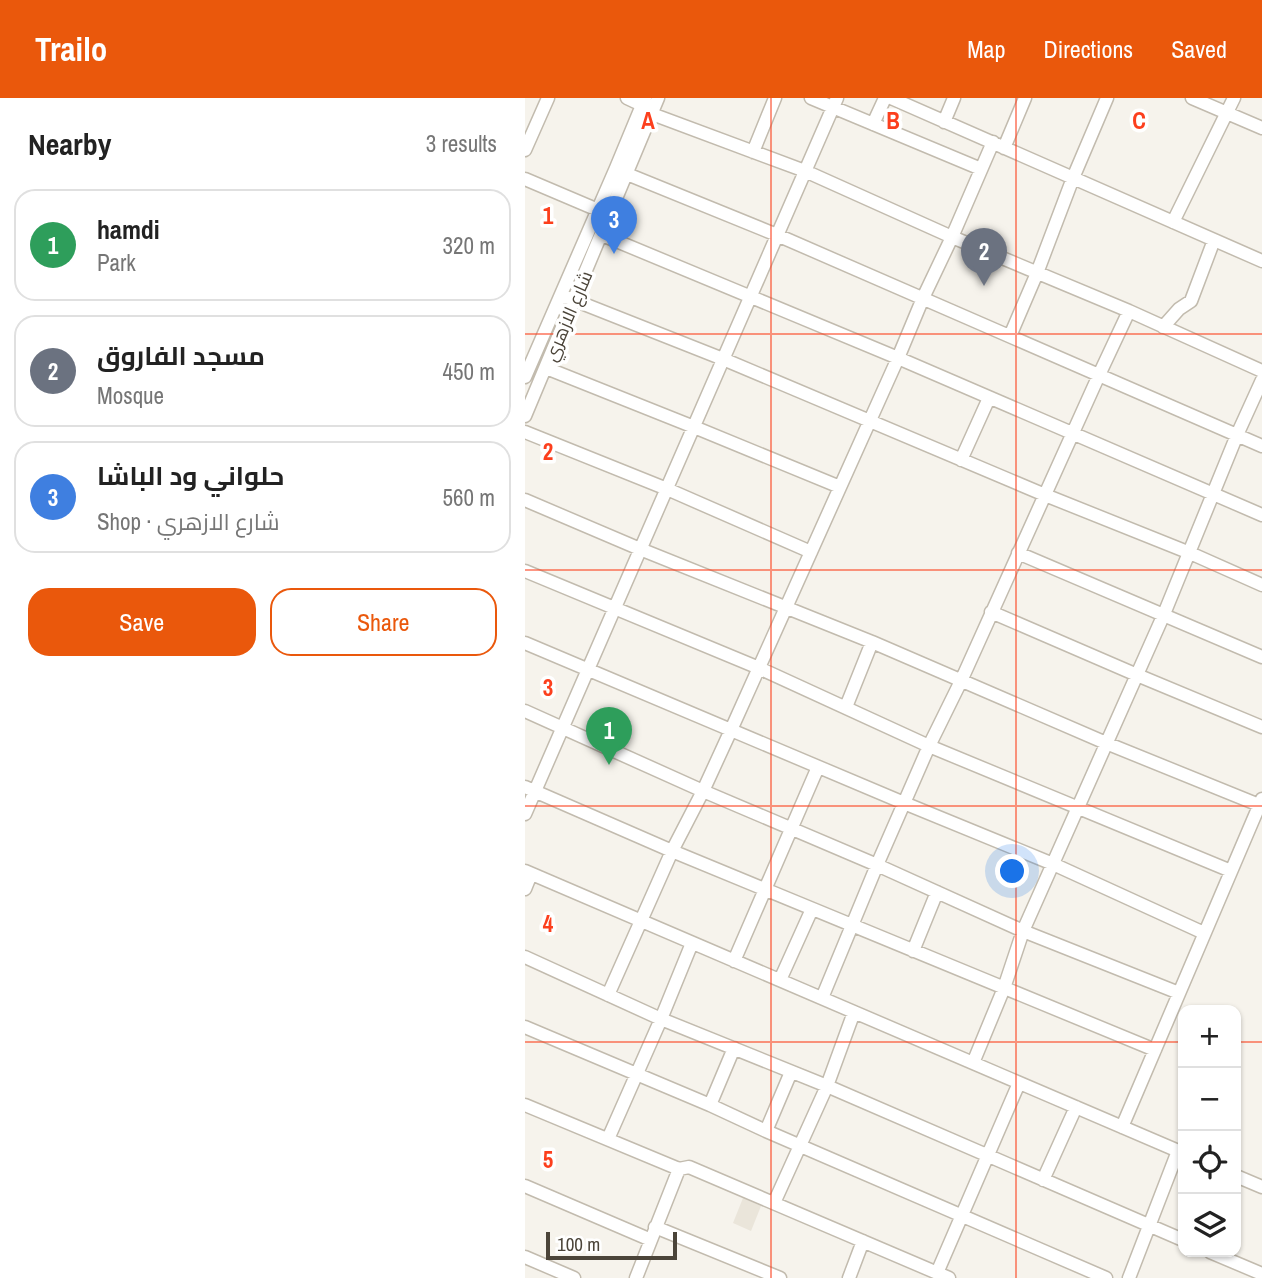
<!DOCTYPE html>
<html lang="en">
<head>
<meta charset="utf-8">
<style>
  body { margin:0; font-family:"Archivo Narrow",Cairo,sans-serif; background:#f6f6f6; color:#222 }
  .controls { position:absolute; right:21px; bottom:21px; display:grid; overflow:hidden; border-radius:14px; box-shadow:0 2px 5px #0004 }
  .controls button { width:63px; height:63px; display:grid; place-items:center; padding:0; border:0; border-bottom:2px solid #e0e0e0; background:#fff; color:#222; font:35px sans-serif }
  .scale { position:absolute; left:21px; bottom:18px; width:131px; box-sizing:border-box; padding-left:7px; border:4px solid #4b4439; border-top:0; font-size:19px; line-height:24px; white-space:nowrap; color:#4b4439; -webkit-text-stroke:5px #fff; paint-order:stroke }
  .you { position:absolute; left:488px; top:774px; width:24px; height:24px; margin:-18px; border:5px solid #fff; border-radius:50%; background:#1a73e8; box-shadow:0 0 0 10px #1a73e833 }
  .badge { display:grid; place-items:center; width:46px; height:46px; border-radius:50%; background:#ea580c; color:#fff; font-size:23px; font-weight:700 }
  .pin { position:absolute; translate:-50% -58px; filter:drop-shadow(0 2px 4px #0008) }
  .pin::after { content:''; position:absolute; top:37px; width:24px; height:21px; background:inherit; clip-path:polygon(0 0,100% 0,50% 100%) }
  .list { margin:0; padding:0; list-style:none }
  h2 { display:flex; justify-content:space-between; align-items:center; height:91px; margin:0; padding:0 28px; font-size:30px }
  h2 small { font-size:23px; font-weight:400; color:#767676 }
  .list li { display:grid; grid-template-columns:46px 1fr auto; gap:21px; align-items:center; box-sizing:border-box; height:112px; margin:0 14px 14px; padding:0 14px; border:2px solid #e0e0e0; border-radius:21px }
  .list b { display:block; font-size:26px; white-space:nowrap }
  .list p { margin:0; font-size:23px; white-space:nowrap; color:#767676 }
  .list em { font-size:23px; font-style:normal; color:#767676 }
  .actions { display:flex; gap:14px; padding:21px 28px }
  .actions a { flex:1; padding:16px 0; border:2px solid #ea580c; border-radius:21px; text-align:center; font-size:24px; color:#ea580c }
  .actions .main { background:#ea580c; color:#fff }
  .icon { flex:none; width:38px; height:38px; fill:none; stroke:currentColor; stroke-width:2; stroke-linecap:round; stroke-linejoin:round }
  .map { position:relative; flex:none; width:737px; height:1180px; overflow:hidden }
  header { display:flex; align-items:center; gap:42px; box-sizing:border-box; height:98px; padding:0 35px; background:#ea580c; color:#fff }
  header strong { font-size:33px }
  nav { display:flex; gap:38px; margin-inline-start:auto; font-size:24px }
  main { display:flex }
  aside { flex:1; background:#fff }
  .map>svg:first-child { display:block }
  .residential { fill:#eae5da }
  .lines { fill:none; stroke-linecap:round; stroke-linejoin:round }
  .minor-casing { stroke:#c2bbae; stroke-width:15 }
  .minor { stroke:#fff; stroke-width:12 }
  .grid { fill:none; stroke:#fc3f1d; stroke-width:2; stroke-opacity:0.55 }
  .labels { text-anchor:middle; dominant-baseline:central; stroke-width:7; stroke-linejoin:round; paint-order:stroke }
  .street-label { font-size:18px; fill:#4b4439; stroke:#fff }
  .grid-label { font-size:23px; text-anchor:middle; font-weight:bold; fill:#fc3f1d; stroke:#fff; stroke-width:7; stroke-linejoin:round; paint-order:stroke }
</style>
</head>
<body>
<header>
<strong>Trailo</strong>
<nav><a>Map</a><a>Directions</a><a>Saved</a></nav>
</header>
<main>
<aside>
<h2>Nearby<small>3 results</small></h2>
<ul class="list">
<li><span class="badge" style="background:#2e9e5b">1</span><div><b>hamdi</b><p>Park</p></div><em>320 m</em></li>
<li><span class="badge" style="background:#6b7280">2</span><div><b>مسجد الفاروق</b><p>Mosque</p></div><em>450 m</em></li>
<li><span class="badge" style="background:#3f7fe0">3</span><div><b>حلواني ود الباشا</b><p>Shop · شارع الازهري</p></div><em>560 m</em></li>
</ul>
<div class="actions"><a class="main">Save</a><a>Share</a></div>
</aside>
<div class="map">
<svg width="737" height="1180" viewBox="0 0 737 1180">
  <rect width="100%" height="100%" fill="#f6f3ec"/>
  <path class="residential" d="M 218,1100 L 236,1108 L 226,1133 L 208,1125 Z"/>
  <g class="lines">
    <defs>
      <path id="minor" d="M 102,0 L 117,7
        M 286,0 L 456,71
        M 366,0 L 737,163
        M 667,0 L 737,30
        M 127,16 L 280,73 L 427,139 L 604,213 L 737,273
        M 419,24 L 429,0
        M 348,26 L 360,0
        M 479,50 L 500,0
        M 0,52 L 23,0
        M 228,54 L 250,0
        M 102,76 L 252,137 L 737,348
        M 0,81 L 73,112
        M 648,124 L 709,0
        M 77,137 L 373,260 L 737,417
        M 36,197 L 198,261 L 520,397 L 665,455 L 737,487
        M 638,229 L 654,211 L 666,203 L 689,142
        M 485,238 L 512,175 L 548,80 L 582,0
        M 21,270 L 169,329 L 315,389
        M 0,279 L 91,70 L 120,0
        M 0,318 L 133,0
        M 0,334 L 142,391 L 286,454
        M 436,362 L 464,300
        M 0,402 L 115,451 L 347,544 L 581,645 L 734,707
        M 493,455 L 737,559
        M 0,473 L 234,570 L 404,648 L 706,773
        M 466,514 L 612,577 L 737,629
        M 0,545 L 379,705 L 528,766 L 679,835
        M 321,609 L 347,544
        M 0,613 L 178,693 L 352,767 L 498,833 L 654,895
        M 0,689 L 147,753 L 630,952
        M 0,716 L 312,0
        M 0,773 L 658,1055
        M 0,791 L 6,776
        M 388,853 L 412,794
        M 0,859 L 136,921 L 302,988 L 658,1142
        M 209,863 L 293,669
        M 255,882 L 287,811
        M 83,897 L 147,753 L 178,693 L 206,632 L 373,260 L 398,200 L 427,139 L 468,44
        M 297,900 L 352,767 L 404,648 L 436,583 L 574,277 L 604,213
        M 0,929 L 185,1007 L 241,1033 L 581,1180
        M 448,965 L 479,890 L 498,833 L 639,516 L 712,337 L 737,282
        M 0,1007 L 154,1071 L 164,1069 L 424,1180
        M 185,1007 L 209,950
        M 597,1029 L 737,701
        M 241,1033 L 266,974
        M 83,1041 L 136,921 L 167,845
        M 711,1078 L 737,1089
        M 518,1082 L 551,1009
        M 0,1088 L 126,1142
        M 249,1105 L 302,988 L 329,914
        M 130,1129 L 255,1180
        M 685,1154 L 737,1176
        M 0,1159 L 49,1180
        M 412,1175 L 494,985
        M 111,1180 L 154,1071
        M 324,1180 L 338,1143
        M 604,1180 L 653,1053"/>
    </defs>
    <use href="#minor" class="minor-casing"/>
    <use href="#minor" class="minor"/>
  </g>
  <path class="grid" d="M 246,0 L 246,1180M 491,0 L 491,1180M 0,236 L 737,236M 0,472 L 737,472M 0,708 L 737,708M 0,944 L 658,944M 711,944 L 737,944"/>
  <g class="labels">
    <g class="street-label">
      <text transform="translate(43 218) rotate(-67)">شارع الازهري</text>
    </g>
  </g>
  <g class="grid-label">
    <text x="123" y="31">A</text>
    <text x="368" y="31">B</text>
    <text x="614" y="31">C</text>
    <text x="23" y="126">1</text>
    <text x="23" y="362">2</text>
    <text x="23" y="598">3</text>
    <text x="23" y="834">4</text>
    <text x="23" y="1070">5</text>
  </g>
</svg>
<div class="controls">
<button>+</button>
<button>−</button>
<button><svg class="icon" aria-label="locate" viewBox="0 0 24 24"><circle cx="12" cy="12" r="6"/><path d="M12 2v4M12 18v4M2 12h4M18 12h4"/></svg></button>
<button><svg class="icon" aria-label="layers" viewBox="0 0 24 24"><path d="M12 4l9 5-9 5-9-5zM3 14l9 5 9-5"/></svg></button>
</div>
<div class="scale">100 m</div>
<div class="you"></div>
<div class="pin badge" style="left:84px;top:667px;background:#2e9e5b">1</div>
<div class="pin badge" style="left:459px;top:188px;background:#6b7280">2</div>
<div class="pin badge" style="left:89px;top:156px;background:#3f7fe0">3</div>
</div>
</main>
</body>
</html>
